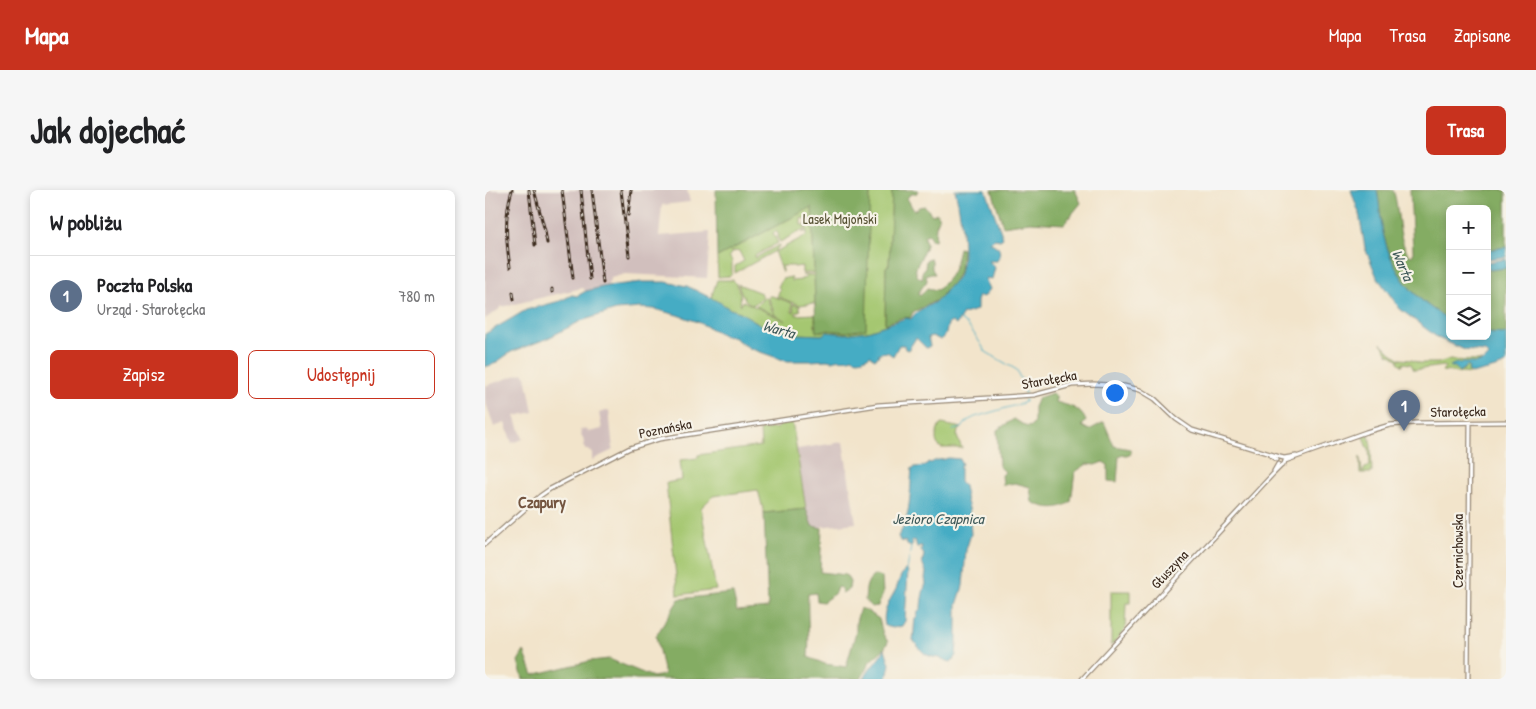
<!DOCTYPE html>
<html lang="pl">
<head>
<meta charset="utf-8">
<style>
  body { margin:0; font-family:"Patrick Hand",sans-serif; background:#f6f6f6; color:#202124 }
  .controls { position:absolute; right:15px; top:15px; display:grid; overflow:hidden; border-radius:8px; box-shadow:0 2px 8px #0003 }
  .controls button { width:45px; height:45px; display:grid; place-items:center; padding:0; border:0; border-bottom:1px solid #e0e0e0; background:#fff; color:#202124; font:25px sans-serif }
  .you { position:absolute; left:629px; top:202px; width:18px; height:18px; margin:-12px; border:4px solid #fff; border-radius:50%; background:#1a73e8; box-shadow:0 0 0 8px #1a73e833 }
  .badge { display:grid; place-items:center; width:32px; height:32px; border-radius:50%; background:#c8321e; color:#fff; font-size:16px; font-weight:700 }
  .pin { position:absolute; translate:-50% -41px; filter:drop-shadow(0 1px 2px #0008) }
  .pin::after { content:''; position:absolute; top:26px; width:18px; height:15px; background:inherit; clip-path:polygon(0 0,100% 0,50% 100%) }
  .list { margin:0; padding:0; list-style:none }
  h2 { display:flex; justify-content:space-between; align-items:center; height:65px; margin:0; padding:0 20px; font-size:21px }
  h2 small { font-size:16px; font-weight:400; color:#757577 }
  .list li { display:grid; grid-template-columns:32px 1fr auto; gap:15px; align-items:center; box-sizing:border-box; height:80px; padding:0 20px; border-top:1px solid #e0e0e0 }
  .list b { display:block; font-size:19px; white-space:nowrap }
  .list p { margin:0; font-size:16px; white-space:nowrap; color:#757577 }
  .list em { font-size:16px; font-style:normal; color:#757577 }
  .actions { display:flex; gap:10px; padding:15px 20px }
  .actions a { flex:1; padding:11px 0; border:1px solid #c8321e; border-radius:8px; text-align:center; font-size:18px; color:#c8321e }
  .actions .main { background:#c8321e; color:#fff }
  .icon { flex:none; width:28px; height:28px; fill:none; stroke:currentColor; stroke-width:2; stroke-linecap:round; stroke-linejoin:round }
  .map { position:relative; flex:none; width:1021px; height:489px; overflow:hidden; border-radius:8px }
  header { display:flex; align-items:center; gap:30px; box-sizing:border-box; height:70px; padding:0 25px; background:#c8321e; color:#fff }
  header strong { font-size:24px }
  nav { display:flex; gap:28px; margin-inline-start:auto; font-size:18px }
  .intro { display:flex; align-items:center; justify-content:space-between; box-sizing:border-box; height:120px; padding:0 30px }
  h1 { margin:0; font-size:35px }
  .button { padding:12px 22px; border-radius:8px; background:#c8321e; color:#fff; font-size:18px; font-weight:700 }
  main { display:flex; gap:30px; padding:0 30px }
  aside { flex:1; background:#fff; border-radius:8px; box-shadow:0 2px 8px #0003 }
  .map>svg:first-child { display:block }
  .industrial { fill:#d1bfbd }
  .green { fill:#a5c771; stroke:#707848 }
  .forest { fill:#84ac63; stroke:#606b40 }
  .water { fill:#44acc4; stroke:#406b71 }
  .lines { fill:none; stroke-linecap:round; stroke-linejoin:round }
  .stream { stroke:#44acc4; stroke-width:1 }
  .minor-casing { stroke:#968774; stroke-width:5.5 }
  .minor { stroke:#fff; stroke-width:3 }
  .rail-casing { stroke:#3b2a1e; stroke-width:3 }
  .rail { stroke:#f7f3e8; stroke-width:1; stroke-dasharray:4; stroke-linecap:butt }
  .labels { text-anchor:middle; dominant-baseline:central; stroke-width:4.5; stroke-linejoin:round; paint-order:stroke }
  .park-label { font-size:14px; fill:#565133; stroke:#f7f3e8 }
  .street-label { font-size:14px; fill:#3b2a1e; stroke:#f7f3e8 }
  .water-label { font-size:15px; font-style:italic; fill:#3e5858; stroke:#f7f3e8 }
  .quarter-label { font-size:16px; font-weight:bold; fill:#745540; stroke:#f7f3e8 }
</style>
</head>
<body>
<header>
<strong>Mapa</strong>
<nav><a>Mapa</a><a>Trasa</a><a>Zapisane</a></nav>
</header>
<div class="intro"><h1>Jak dojechać</h1><a class="button">Trasa</a></div>
<main>
<aside>
<h2>W pobliżu<small></small></h2>
<ul class="list">
<li><span class="badge" style="background:#5c6f8a">1</span><div><b>Poczta Polska</b><p>Urząd · Starołęcka</p></div><em>780 m</em></li>
</ul>
<div class="actions"><a class="main">Zapisz</a><a>Udostępnij</a></div>
</aside>
<div class="map">
<svg width="1021" height="489" viewBox="0 0 1021 489">
  <rect width="100%" height="100%" fill="#f7f3e8"/>
  <filter id="ink" filterUnits="userSpaceOnUse"><feTurbulence type="fractalNoise" baseFrequency=".02" numOctaves="2"/><feDisplacementMap in="SourceGraphic" scale="10" xChannelSelector="R" yChannelSelector="G"/><feConvolveMatrix kernelMatrix="1 2 1 2 8 2 1 2 1" color-interpolation-filters="sRGB"/></filter>
  <filter id="wash" filterUnits="userSpaceOnUse"><feTurbulence type="fractalNoise" baseFrequency=".0096" numOctaves="4" result="noise"/><feDisplacementMap in="SourceGraphic" scale="20" xChannelSelector="R" yChannelSelector="G"/><feGaussianBlur stdDeviation="1.12" result="paint"/><feColorMatrix in="noise" values="0 0 0 0 0 0 0 0 0 0 0 0 0 0 0 0 0 1.4 0 .05"/><feComposite in="paint" operator="in"/></filter>
  <g filter="url(#wash)">
    <rect width="100%" height="100%" fill="#f2e4cb"/>
    <path class="industrial" d="M 0,0 L 202,0 L 205,12 L 177,15 L 174,46 L 225,42 L 222,88 L 140,84 L 126,88 L 122,96 L 101,101 L 97,98 L 17,117 L 16,116 L 16,118 L 0,129 Z
      M 38,183 L 41,186 L 48,222 L 30,226 L 38,249 L 27,253 L 20,233 L 9,237 L 0,210 L 0,196 Z
      M 124,220 L 128,260 L 107,270 L 107,263 L 105,260 L 100,260 L 98,247 L 97,247 L 95,240 L 101,239 L 104,242 L 117,239 L 114,223 Z
      M 358,252 L 371,333 L 333,337 L 327,336 L 322,323 L 312,259 Z"/>
    <path class="green" d="M 385,0 L 407,0 L 404,75 L 401,77 L 400,133 L 403,134 L 383,141 L 361,144 L 342,142 L 337,145 L 310,144 L 278,136 L 255,122 L 245,119 L 226,108 L 232,90 L 248,90 C 254,96 257,106 255,114 L 256,115 L 258,111 L 301,131 L 290,125 L 284,109 L 284,106 L 287,106 L 307,113 L 307,122 L 309,122 L 308,114 L 315,116 L 314,118 L 316,120 L 311,122 L 311,125 L 330,124 L 330,137 L 336,142 L 341,140 L 361,142 L 381,111 Z
      M 327,17 L 329,83 L 317,83 L 317,76 L 309,77 L 309,76 L 297,76 L 297,83 L 290,64 L 290,62 L 322,45 L 321,32 L 325,32 L 325,30 L 316,28 L 316,35 L 320,35 L 320,42 L 317,42 L 320,41 L 319,39 L 295,52 L 292,47 L 294,46 L 291,41 L 288,43 L 293,53 L 269,66 L 270,68 L 294,55 L 294,56 L 290,61 L 250,83 L 250,76 L 259,71 L 254,61 L 246,62 L 246,64 L 244,66 L 247,71 L 247,84 L 245,86 L 233,87 L 232,67 Z
      M 317,85 L 329,85 L 330,116 L 329,113 L 315,115 L 296,108 L 295,106 L 294,108 L 292,107 L 295,99 L 293,97 L 297,89 L 306,87 L 307,91 L 316,90 L 316,89 L 321,88 L 321,86 Z
      M 253,94 L 276,103 L 278,107 L 268,115 C 258,111 257,104 253,94 Z
      M 280,107 L 282,108 L 289,125 L 271,116 Z
      M 896,153 L 906,163 L 916,169 L 927,170 L 934,173 L 954,173 L 962,170 L 996,171 L 989,174 L 975,173 L 970,177 L 977,181 L 982,176 L 984,177 L 983,181 L 985,184 L 957,181 L 960,177 L 959,176 L 929,180 L 926,174 L 918,173 L 918,176 L 913,172 L 914,170 L 903,163 L 904,165 Z
      M 307,231 L 321,319 L 279,323 L 273,300 L 228,306 L 216,318 L 231,400 L 193,405 L 181,293 L 197,290 L 195,270 L 213,268 L 213,265 L 276,256 L 275,240 L 293,238 L 293,233 Z
      M 457,234 L 477,238 L 473,240 L 472,247 L 477,258 L 456,258 C 448,252 451,243 455,235 Z
      M 884,244 L 886,257 L 887,283 L 875,283 L 875,267 L 877,282 L 878,282 L 880,278 L 885,276 L 884,258 L 881,256 L 880,248 L 878,247 Z
      M 626,401 L 646,401 L 646,413 L 641,413 L 640,440 L 626,456 Z"/>
    <path class="forest" d="M 231,0 L 385,0 L 381,139 L 361,142 L 341,140 L 331,142 L 327,17 L 232,67 Z
      M 407,0 L 433,0 L 431,4 L 426,4 L 422,8 L 428,19 L 430,20 L 434,17 L 440,16 L 447,25 L 452,23 L 454,29 L 451,36 L 450,50 L 447,50 L 443,44 L 439,46 C 439,49 441,51 441,54 C 441,58 433,74 431,77 C 430,83 432,88 438,89 L 437,82 L 440,78 L 441,70 L 444,68 L 447,70 L 447,79 L 450,84 L 441,84 L 442,91 L 433,103 L 434,105 L 435,106 L 442,98 L 452,100 C 469,84 469,80 474,58 L 477,59 L 475,81 L 467,94 L 463,97 L 454,109 L 428,122 L 425,128 L 419,127 L 400,134 L 401,77 L 404,75 Z
      M 507,0 L 590,0 L 596,13 L 579,34 L 545,32 L 518,36 Z
      M 892,0 L 908,0 C 915,17 912,56 926,66 L 928,65 L 928,61 L 925,0 L 1021,0 L 1021,57 L 1002,60 L 1002,19 L 965,19 L 965,130 C 928,109 908,84 898,43 C 895,29 895,14 892,0 Z
      M 1002,78 L 1005,80 L 1021,78 L 1021,144 L 1002,143 Z
      M 567,203 L 571,206 L 571,212 C 584,216 595,217 601,231 L 597,236 L 604,240 L 619,232 L 629,256 L 645,259 L 646,264 L 642,266 L 638,264 L 634,266 L 632,292 L 623,291 L 623,275 L 618,272 L 610,275 L 602,274 L 590,282 L 586,312 C 574,320 560,319 547,312 L 545,297 L 530,293 L 518,295 L 517,285 L 520,282 L 514,276 L 512,240 L 529,229 L 542,237 L 547,236 L 549,232 L 549,217 L 553,208 Z
      M 321,319 L 327,336 L 337,338 L 335,382 L 361,385 L 365,392 L 364,399 L 357,403 L 356,398 L 352,397 L 350,403 L 338,412 L 332,411 L 331,403 L 323,404 C 322,425 325,446 323,467 L 340,474 L 361,477 L 371,442 L 371,432 L 375,418 L 381,420 L 394,429 L 398,444 L 403,452 L 399,459 L 385,471 L 376,489 L 38,489 L 33,471 L 39,461 L 48,485 L 105,471 L 124,469 L 168,487 L 179,485 L 171,446 L 194,409 L 248,403 L 252,421 L 283,418 L 279,323 Z
      M 390,385 L 397,387 L 398,404 L 393,416 L 386,417 L 380,410 C 381,400 380,391 390,385 Z"/>
    <path class="water" d="M 470,0 L 501,0 L 518,48 L 515,50 L 510,49 L 505,52 L 514,58 L 515,65 L 512,71 L 504,71 L 510,78 L 507,89 L 500,88 L 505,99 L 499,107 L 494,106 L 492,111 L 492,120 L 478,124 L 471,135 L 467,132 L 463,134 L 461,143 L 456,150 L 447,146 L 443,147 L 445,156 L 441,158 L 431,148 L 423,160 L 420,159 L 419,155 L 414,155 L 408,166 L 402,162 L 394,163 L 393,167 L 389,169 L 386,165 C 379,169 374,172 367,168 C 360,171 353,168 347,171 L 342,170 L 325,171 L 301,171 L 264,158 L 248,147 L 240,146 L 213,132 L 196,126 L 169,119 L 155,118 L 131,120 L 96,131 L 61,149 L 26,162 L 9,174 L 0,177 L 0,144 L 41,120 L 75,111 L 87,105 L 92,106 L 101,101 L 122,96 L 157,92 L 181,92 L 202,96 L 236,113 L 245,119 L 255,122 L 278,136 L 310,144 L 337,145 L 342,142 L 361,144 L 383,141 L 421,128 L 426,129 C 432,118 445,117 454,109 C 458,106 460,100 464,97 C 469,93 473,88 475,82 C 482,64 475,19 470,0 Z
      M 866,0 L 892,0 C 895,14 895,29 898,43 C 908,84 928,109 965,130 L 965,146 L 1002,146 L 1002,143 L 1021,144 L 1021,174 C 1010,179 998,181 986,184 L 983,181 L 984,177 L 982,176 L 974,182 L 970,177 L 964,177 C 975,167 994,180 1004,166 L 1000,162 L 980,160 L 953,148 L 915,119 L 892,87 L 885,70 L 880,58 L 874,23 Z
      M 1021,57 L 1021,67 L 1002,69 L 1002,60 Z
      M 1021,69 L 1021,78 L 1005,80 L 1002,78 L 1002,72 Z
      M 463,268 L 475,269 L 477,275 L 475,276 L 475,291 L 479,296 L 482,312 L 484,318 L 486,344 L 481,360 L 478,396 L 472,415 L 472,453 L 471,465 L 468,470 L 466,472 C 461,471 458,469 454,468 C 438,466 438,462 428,450 C 429,444 429,436 430,428 L 432,427 L 433,421 L 436,419 C 436,413 438,399 441,394 L 440,388 L 441,382 L 437,372 L 439,365 L 436,360 L 437,356 L 434,356 L 432,358 L 430,350 L 426,351 L 428,354 L 426,357 L 422,355 L 421,352 L 415,351 L 413,346 C 426,330 425,299 427,278 L 430,277 L 440,276 L 443,272 L 446,273 C 453,268 456,271 463,268 Z
      M 421,379 L 423,381 L 420,431 L 417,436 L 408,438 L 400,436 C 397,422 403,413 410,401 C 414,394 414,385 421,379 Z
      M 400,459 L 405,474 L 402,489 L 379,489 C 385,477 394,470 400,459 Z"/>
    <g class="lines">
      <path class="stream" d="M 475,130 L 482,135 L 488,142 L 501,162 L 532,180 L 534,186 L 539,194 L 540,204
        M 468,240 L 477,238 L 482,231 L 490,227 L 535,214 L 540,212 L 540,209
        M 422,380 L 426,357"/>
    </g>
  </g>
  <g filter="url(#ink)">
    <g class="lines">
      <defs>
        <path id="minor" d="M 786,266 L 792,270
          M 789,281 L 793,274
          M 0,354 L 55,306 L 65,299 L 145,258 L 174,249 L 393,215 L 549,205 L 587,195 L 609,194 L 639,196 L 655,200 L 670,209 L 691,229 L 707,240 L 795,267 L 799,268 L 811,266
          M 597,489 L 788,284 L 796,276 L 799,274 L 800,271 L 881,242 L 905,235 L 930,233 L 1021,232
          M 983,489 L 985,232"/>
      </defs>
      <use href="#minor" class="minor-casing"/>
      <use href="#minor" class="minor"/>
      <defs>
        <path id="rail" d="M 44,0 L 50,55
          M 49,0 L 60,41 L 62,53
          M 77,0 L 88,88
          M 96,0 L 105,89
          M 107,0 L 118,93
          M 136,0 L 144,66
          M 143,25 L 146,0
          M 25,77 C 21,51 19,26 27,0
          M 67,99 L 67,102
          M 28,103 L 29,109"/>
      </defs>
      <use href="#rail" class="rail-casing"/>
      <use href="#rail" class="rail"/>
    </g>
  </g>
  <g class="labels">
    <g class="park-label">
      <text x="355" y="28">Lasek Majoński</text>
    </g>
    <g class="street-label">
      <text transform="translate(564 189) rotate(-10)">Starołęcka</text>
      <text transform="translate(973 221) rotate(-1)">Starołęcka</text>
      <text transform="translate(180 238) rotate(-11)">Poznańska</text>
      <text transform="translate(972 361) rotate(-90)">Czernichowska</text>
      <text transform="translate(684 379) rotate(-47)">Głuszyna</text>
    </g>
    <g class="water-label">
      <text transform="translate(918 75) rotate(67)">Warta</text>
      <text transform="translate(294 139) rotate(16)">Warta</text>
      <text x="453" y="328">Jezioro Czapnica</text>
    </g>
    <g class="quarter-label">
      <text x="57" y="312">Czapury</text>
    </g>
  </g>
</svg>
<div class="controls">
<button>+</button>
<button>−</button>
<button><svg class="icon" aria-label="layers" viewBox="0 0 24 24"><path d="M12 4l9 5-9 5-9-5zM3 14l9 5 9-5"/></svg></button>
</div>
<div class="you"></div>
<div class="pin badge" style="left:919px;top:241px;background:#5c6f8a">1</div>
</div>
</main>
</body>
</html>
